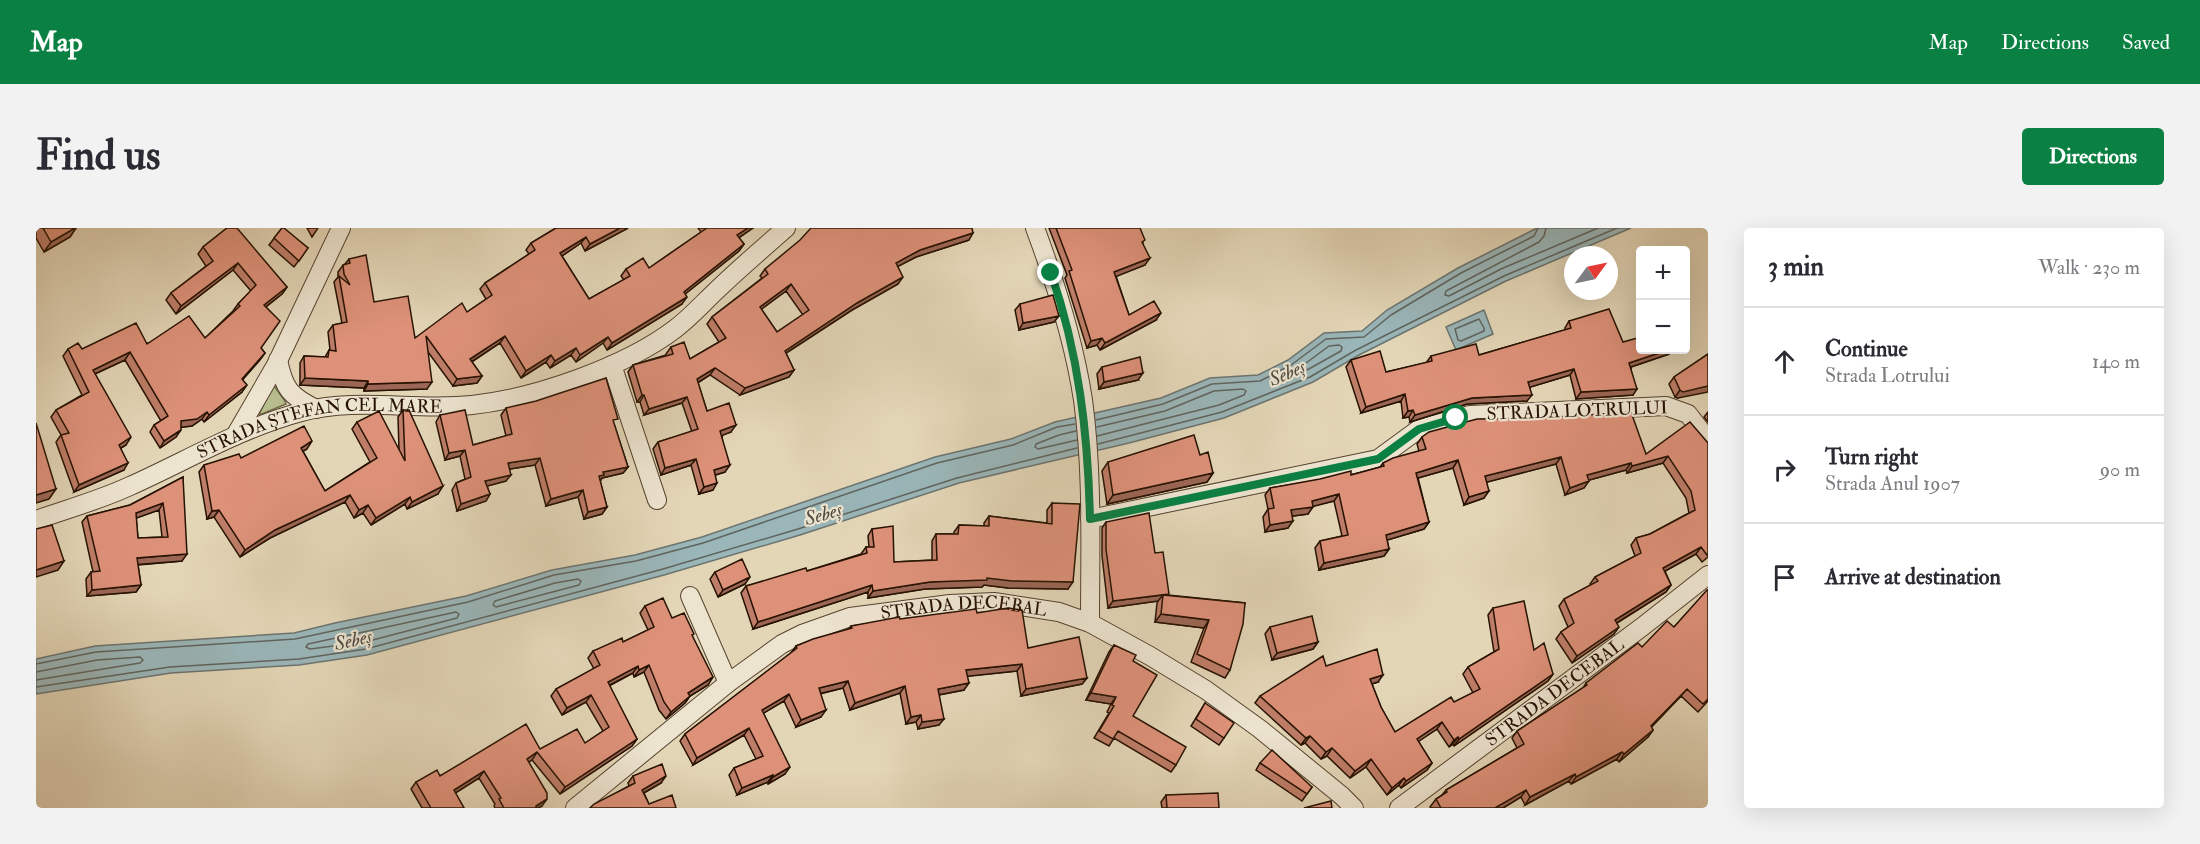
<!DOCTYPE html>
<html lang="en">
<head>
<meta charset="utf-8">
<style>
  body { margin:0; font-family:"IM FELL Double Pica",serif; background:#f2f2f3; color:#2b2b33 }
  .controls { position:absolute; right:18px; top:18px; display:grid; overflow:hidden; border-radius:6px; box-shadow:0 6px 24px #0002 }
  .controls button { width:54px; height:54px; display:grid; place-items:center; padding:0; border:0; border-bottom:2px solid #e1e1e2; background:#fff; color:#2b2b33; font:30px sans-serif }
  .compass { position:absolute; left:1528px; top:18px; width:54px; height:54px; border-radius:50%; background:#fff; box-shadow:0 6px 24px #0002; rotate:57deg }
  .stop { position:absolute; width:18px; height:18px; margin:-14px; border:4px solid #0b8043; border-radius:50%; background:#fff }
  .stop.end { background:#0b8043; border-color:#fff; box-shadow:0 2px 6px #0008 }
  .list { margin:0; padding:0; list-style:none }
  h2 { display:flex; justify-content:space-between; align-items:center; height:78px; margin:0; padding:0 24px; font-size:26px }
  h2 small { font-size:20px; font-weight:400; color:#7c7c81 }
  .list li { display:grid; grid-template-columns:39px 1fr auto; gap:18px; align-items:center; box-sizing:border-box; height:108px; padding:0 24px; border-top:2px solid #e1e1e2 }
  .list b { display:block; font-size:22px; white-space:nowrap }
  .list p { margin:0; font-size:20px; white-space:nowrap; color:#7c7c81 }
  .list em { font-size:20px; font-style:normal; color:#7c7c81 }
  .icon { flex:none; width:33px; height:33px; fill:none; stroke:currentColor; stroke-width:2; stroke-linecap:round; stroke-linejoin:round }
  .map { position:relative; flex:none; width:1672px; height:580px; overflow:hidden; border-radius:6px }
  header { display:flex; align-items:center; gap:36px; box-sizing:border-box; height:84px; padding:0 30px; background:#0b8043; color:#fff }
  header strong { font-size:28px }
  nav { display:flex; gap:33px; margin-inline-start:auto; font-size:21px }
  .intro { display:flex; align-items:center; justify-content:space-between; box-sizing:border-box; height:144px; padding:0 36px }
  h1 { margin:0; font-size:42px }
  .button { padding:15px 27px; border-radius:6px; background:#0b8043; color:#fff; font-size:21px; font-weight:700 }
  main { display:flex; gap:36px; padding:0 36px }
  aside { flex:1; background:#fff; border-radius:6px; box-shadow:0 6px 24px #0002 }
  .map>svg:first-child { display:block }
  .green { fill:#b7bd8c; stroke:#6f6847; stroke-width:1.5 }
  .water { fill:#9ab6b9; stroke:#6c7470; stroke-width:1.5 }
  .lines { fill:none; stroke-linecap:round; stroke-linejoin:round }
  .shore { stroke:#60645e; stroke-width:1.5 }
  .minor-casing { stroke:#56432f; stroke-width:20 }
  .minor { stroke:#ede4d0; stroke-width:18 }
  .wall { fill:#be7d68; stroke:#271202; stroke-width:1.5; fill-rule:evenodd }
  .shaded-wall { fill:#9b6655; stroke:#271202; stroke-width:1.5 }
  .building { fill:#dd9179; stroke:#271202; stroke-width:1.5; fill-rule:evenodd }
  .route { stroke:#0b8043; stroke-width:8 }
  .labels { text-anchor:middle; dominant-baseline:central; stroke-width:4.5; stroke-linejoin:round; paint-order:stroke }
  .street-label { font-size:18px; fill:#271202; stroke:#ede4d0 }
  .water-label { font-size:20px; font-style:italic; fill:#4f4b42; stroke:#ede4d0 }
</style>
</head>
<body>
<header>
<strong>Map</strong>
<nav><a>Map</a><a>Directions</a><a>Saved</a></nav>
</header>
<div class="intro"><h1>Find us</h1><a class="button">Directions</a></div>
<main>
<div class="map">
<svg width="1672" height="580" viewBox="0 0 1672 580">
  <rect width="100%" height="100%" fill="#e3d6b7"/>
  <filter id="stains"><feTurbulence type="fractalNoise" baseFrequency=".00333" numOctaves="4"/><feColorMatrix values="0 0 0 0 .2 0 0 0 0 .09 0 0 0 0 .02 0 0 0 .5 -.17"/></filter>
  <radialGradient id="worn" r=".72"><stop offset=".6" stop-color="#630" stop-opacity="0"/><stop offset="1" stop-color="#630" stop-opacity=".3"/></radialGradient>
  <path class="green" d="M 238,157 C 241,164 250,172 250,176 L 226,186 L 223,186 Z"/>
  <path class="water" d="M 1501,0 L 1595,0 L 1470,53 L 1323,127 L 1277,154 L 1188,190 L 1093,215 L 923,255 L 764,307 L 628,347 L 331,427 L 263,437 L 135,445 L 0,466 L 0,431 L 59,418 L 258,405 L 299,395 L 430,368 L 516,342 L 599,327 L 666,309 L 899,229 L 975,211 L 1019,194 L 1125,170 L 1174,150 L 1222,147 L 1252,132 L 1288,105 L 1326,103 L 1351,82 L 1422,40 Z
    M 1448,82 L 1457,106 L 1420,122 L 1410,99 Z"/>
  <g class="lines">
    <path class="shore" d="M 1510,0 L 1508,8 L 1503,14 L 1410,63 L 1409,67 L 1413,68 L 1465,41 L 1562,0
      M 1443,91 L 1448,100 L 1448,103 L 1425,113 L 1422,112 L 1419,101 Z
      M 1303,117 L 1306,119 L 1305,123 L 1271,142 L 1265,142 L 1266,138 L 1293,118 Z
      M 1060,192 L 1127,176 L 1176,156 L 1224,153 L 1255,137 L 1290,111 L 1328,109 L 1355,87 L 1425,45 L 1498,8 L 1502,0
      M 1061,199 L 1129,183 L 1178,163 L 1207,161 L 1210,163 L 1208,167 L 1183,177 L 1061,208
      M 1040,203 L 1023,207 L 1000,216 L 999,219 L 1002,221 L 1041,212
      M 1062,216 L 1186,184 L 1274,149 L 1320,122 L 1468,48 L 1581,0
      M 542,351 L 545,353 L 543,357 L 460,379 L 457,377 L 459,373 L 519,355 Z
      M 420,384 L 423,386 L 421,390 L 329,414 L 274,421 L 270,419 L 272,416 Z
      M 0,436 L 60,424 L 259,411 L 432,374 L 518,347 L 600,333 L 667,315 L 901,235 L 977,217 L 1021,199 L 1039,196
      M 0,444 L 61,432 L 104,429 L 107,432 L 104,435 L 0,452
      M 0,459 L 134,439 L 263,431 L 330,421 L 627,341 L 762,301 L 921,250 L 1041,220"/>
    <defs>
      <g id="minor">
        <path d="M 999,0 C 1020,56 1038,113 1047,172 C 1057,245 1054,321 1054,395"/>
        <path d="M 242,132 C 248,161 254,168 280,181"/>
        <path d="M 576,137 L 621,272"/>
        <path d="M 199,208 L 240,137 L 305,0"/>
        <path d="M 1054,291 L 1342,231 L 1383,201 L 1434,187 L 1630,178 L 1652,186 L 1672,212"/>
        <path id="s1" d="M 0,292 C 31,281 64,272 94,258 C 150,233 205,200 265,184 C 321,169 379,183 436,177 C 499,170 589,139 639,101 C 655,89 668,74 682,61 C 704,40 727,20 750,0"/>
        <path d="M 654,368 L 692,455"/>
        <path id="s2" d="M 539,580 L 692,455 L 746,416 L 766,406 L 814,389 L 914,376 L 958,374 L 1023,384 L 1054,395 L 1114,428 L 1170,462 L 1224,501 L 1306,568 L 1318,580"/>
        <path id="s3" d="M 1363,580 L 1606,399 L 1672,347"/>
      </g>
    </defs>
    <use href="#minor" class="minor-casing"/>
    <use href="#minor" class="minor"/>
  </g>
  <path class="wall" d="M 0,0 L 40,0 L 34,9 L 8,24 L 0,10 Z
    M 191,0 L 251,59 L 246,66 L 230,79 L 225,120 L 229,125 L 207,151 L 206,164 L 168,194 L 166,191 L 156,198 L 145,199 L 140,209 L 124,220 L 114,204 L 118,197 L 125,193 L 89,132 L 59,146 L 90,217 L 85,220 L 88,242 L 38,264 L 20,214 L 25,207 L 15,189 L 20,182 L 46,167 L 27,128 L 32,121 L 46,121 L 169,110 L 197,83 L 202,76 L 215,63 L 197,42 L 140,86 L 130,72 L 135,65 L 170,38 L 162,26 L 167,19 Z
    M 246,0 L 272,20 L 258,39 L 233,17 Z
    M 271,0 L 282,0 L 276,9 Z
    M 520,0 L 592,0 L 549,23 L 545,15 L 526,28 L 553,71 L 588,52 L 585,48 L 590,41 L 613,40 L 665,4 L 662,0 L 717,0 L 703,10 L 708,16 L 703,23 L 649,66 L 646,76 L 571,122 L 567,115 L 540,134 L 535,127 L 514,140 L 510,134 L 485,150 L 464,115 L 436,134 L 446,148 L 441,155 L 417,158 L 392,124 L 391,161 L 328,163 L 328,160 L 264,157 L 264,135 L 268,128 L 289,129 L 293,122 L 294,122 L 292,104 L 297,97 L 306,95 L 298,54 L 302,49 L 302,44 L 307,37 L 309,36 L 313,31 L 338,74 L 379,110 L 431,84 L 450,71 L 444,61 L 449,55 L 493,26 L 490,22 L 495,15 Z
    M 1013,0 L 1104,0 L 1107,15 L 1109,37 L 1080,48 L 1093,87 L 1120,92 L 1064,122 L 1061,117 L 1051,120 L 1029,50 L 1031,47 Z
    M 933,12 L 880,29 L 862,38 L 862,56 L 816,82 L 750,125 L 758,142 L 753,149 L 704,167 L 674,147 L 662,155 L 671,183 L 695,204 L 686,207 L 689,244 L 679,247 L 677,262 L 663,266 L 655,237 L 625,247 L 617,221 L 622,214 L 656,204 L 646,175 L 608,187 L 604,174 L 601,174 L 592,144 L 597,137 L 630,127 L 630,126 L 635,119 L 654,131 L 683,114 L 671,96 L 676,89 L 726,50 L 724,48 L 729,41 ZM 750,63 L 767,87 L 741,104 L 725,81 Z
    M 984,76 L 1018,94 L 983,102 L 979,82 Z
    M 1533,93 L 1605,122 L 1637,122 L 1633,126 L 1595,139 L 1597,167 L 1540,171 L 1534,147 L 1494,159 L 1491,173 L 1431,176 L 1374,194 L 1373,189 L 1367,190 L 1365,173 L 1325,185 L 1310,139 L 1315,132 L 1350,144 L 1390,135 L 1395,128 L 1443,127 L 1529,102 L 1529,100 Z
    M 1672,126 L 1642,170 L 1639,169 L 1633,156 L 1638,149 Z
    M 1066,139 L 1102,152 L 1063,161 L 1061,146 Z
    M 470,180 L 578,196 L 592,239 L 587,245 L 566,250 L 564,253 L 571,279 L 566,286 L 548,291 L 542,269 L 510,278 L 499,237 L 474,241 L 470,253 L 451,258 L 454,266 L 450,273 L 421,283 L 416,262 L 420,255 L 429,251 L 424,228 L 409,232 L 400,194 L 404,187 L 437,217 L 470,208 L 465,187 Z
    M 367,182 L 402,266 L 371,281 L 369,276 L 335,297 L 327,285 L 318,290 L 309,274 L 234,310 L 204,329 L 178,289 L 171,291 L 163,244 L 168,237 L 205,230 L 271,221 L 267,223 L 289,263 L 334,234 L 316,201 L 321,194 L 363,222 L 362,189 Z
    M 1672,184 L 1672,194 L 1668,189 Z
    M 1386,209 L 1610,226 L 1672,215 L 1672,329 L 1666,334 L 1660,326 L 1629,343 L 1635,357 L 1630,364 L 1581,395 L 1578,406 L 1536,435 L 1520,411 L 1525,404 L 1532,399 L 1523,378 L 1528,371 L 1555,357 L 1554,356 L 1559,349 L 1599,328 L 1595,317 L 1600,310 L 1614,306 L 1653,285 L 1650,270 L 1627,235 L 1591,245 L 1590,242 L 1553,252 L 1548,260 L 1529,267 L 1520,236 L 1450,254 L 1448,270 L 1428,277 L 1417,240 L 1382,250 L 1393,294 L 1388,301 L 1351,312 L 1353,321 L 1348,328 L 1283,342 L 1279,320 L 1284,313 L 1306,308 L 1298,273 L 1276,278 L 1272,286 L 1256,288 L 1252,300 L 1229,304 L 1227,289 L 1232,281 L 1229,267 L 1234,260 L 1315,247 L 1344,239 L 1347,235 L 1383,223 L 1381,216 Z
    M 1164,227 L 1177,245 L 1171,254 L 1071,276 L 1066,243 L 1072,234 Z
    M 147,249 L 146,333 L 102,337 L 105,357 L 100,364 L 51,368 L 50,351 L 55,344 L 57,344 L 46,294 L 51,288 L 94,277 ZM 123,282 L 126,309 L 102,310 L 100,290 Z
    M 1016,275 L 1032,361 L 972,360 L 948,357 L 946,359 L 889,361 L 832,370 L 832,364 L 717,401 L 705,365 L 710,358 L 771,343 L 825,326 L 830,319 L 833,319 L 832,308 L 836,301 L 858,334 L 896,332 L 896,313 L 900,306 L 918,306 L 918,304 L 923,297 L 948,298 L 948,295 L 953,288 L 1011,295 L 1011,282 Z
    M 1070,294 L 1119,325 L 1132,367 L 1209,375 L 1194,442 L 1189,450 L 1155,434 L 1168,400 L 1119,394 L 1121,375 L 1122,373 L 1072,380 L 1066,328 L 1066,300 Z
    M 679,344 L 709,356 L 682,369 L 674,351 Z
    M 1672,362 L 1672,473 L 1662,484 L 1645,468 L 1615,499 L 1617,502 L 1612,509 L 1583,534 L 1581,531 L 1535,556 L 1533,553 L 1489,577 L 1485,569 L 1467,580 L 1395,580 L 1394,579 L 1400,571 L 1406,567 L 1410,562 L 1481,520 L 1476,510 L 1481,503 L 1547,460 L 1550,455 L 1638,399 Z
    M 609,378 L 636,390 L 656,408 L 672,457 L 654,468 L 649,475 L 630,491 L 623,482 L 608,444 L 598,449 L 597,445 L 573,458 L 601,511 L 596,518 L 524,566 L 496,532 L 493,534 L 506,578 L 502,580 L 459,580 L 458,578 L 459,576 L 443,550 L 419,565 L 428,580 L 386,580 L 375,561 L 380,554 L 504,521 L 549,515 L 567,503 L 550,474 L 526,487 L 515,468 L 520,461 L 558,441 L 552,430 L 557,423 L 587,414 L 612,402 L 604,385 Z
    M 1457,380 L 1498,422 L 1517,446 L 1512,453 L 1418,518 L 1417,516 L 1413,519 L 1401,501 L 1382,513 L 1396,535 L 1391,542 L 1365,560 L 1363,557 L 1351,567 L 1330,539 L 1314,550 L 1291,528 L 1285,531 L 1269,515 L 1265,517 L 1219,475 L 1224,468 L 1290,438 L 1342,454 L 1336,456 L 1345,479 L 1359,504 L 1437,465 L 1427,446 L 1432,439 L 1458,424 L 1452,387 Z
    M 941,385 L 992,420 L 1051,450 L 1046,456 L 985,468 L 981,443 L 931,448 L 928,462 L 903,467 L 903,497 L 882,501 L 880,494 L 870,496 L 864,465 L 814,482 L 807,460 L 784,466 L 785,489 L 760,499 L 748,473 L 727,485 L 749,546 L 732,556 L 732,554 L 701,567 L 693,547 L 698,540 L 720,531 L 708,507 L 657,537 L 644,513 L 649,506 L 755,425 L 760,418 L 813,401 L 815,398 L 864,391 Z
    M 1234,399 L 1282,414 L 1277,421 L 1236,432 L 1229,406 Z
    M 1078,417 L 1097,433 L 1097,488 L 1140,537 L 1135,544 L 1078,510 L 1073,518 L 1058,510 L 1073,485 L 1071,484 L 1075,476 L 1050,472 L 1073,424 Z
    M 1169,475 L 1188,510 L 1183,517 L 1155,498 Z
    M 1224,535 L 1276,559 L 1266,573 L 1220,542 Z
    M 597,548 L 625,555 L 608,565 L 613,576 L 554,580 L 593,558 L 592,555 Z
    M 1130,567 L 1183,580 L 1126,580 L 1125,574 Z"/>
  <path class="shaded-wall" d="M 39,0 L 40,0 L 34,9 L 8,24 L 15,14 Z
    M 584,0 L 592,0 L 549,23 L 554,16 Z
    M 712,0 L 717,0 L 696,14 L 701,7 Z
    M 937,5 L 933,12 L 880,29 L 855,42 L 860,35 L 884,22 Z
    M 550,9 L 545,15 L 520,32 L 524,25 Z
    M 708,16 L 703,23 L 643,71 L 648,64 Z
    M 1114,30 L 1109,37 L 1074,51 L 1078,44 Z
    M 202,35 L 197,42 L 140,86 L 145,78 Z
    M 867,49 L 862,56 L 816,82 L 744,129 L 749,123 L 821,75 Z
    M 755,56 L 750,63 L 719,86 L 724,79 Z
    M 251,59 L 246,66 L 223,84 L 228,77 Z
    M 651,69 L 646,76 L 571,122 L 576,115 Z
    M 1125,85 L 1120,92 L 1064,122 L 1069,115 Z
    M 1023,88 L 1018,94 L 983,102 L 987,95 Z
    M 469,108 L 464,115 L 429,138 L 434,131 Z
    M 572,109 L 567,115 L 540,134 L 544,127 Z
    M 1066,110 L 1061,117 L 1051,120 L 1055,113 Z
    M 540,120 L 535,127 L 514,140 L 519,133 Z
    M 1632,122 L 1637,122 L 1633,126 L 1589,141 L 1593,135 Z
    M 94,124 L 89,132 L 52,149 L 57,142 Z
    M 229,125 L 224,132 L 201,158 L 206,151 Z
    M 515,127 L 510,134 L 485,150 L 490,143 Z
    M 679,140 L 674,147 L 656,158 L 661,151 Z
    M 1538,141 L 1534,147 L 1488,161 L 1492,154 Z
    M 758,142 L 753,149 L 704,167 L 709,160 Z
    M 1107,145 L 1102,152 L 1063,161 L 1068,154 Z
    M 446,148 L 441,155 L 417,158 L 421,151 Z
    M 269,150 L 332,153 L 328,160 L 264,157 Z
    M 396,154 L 391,161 L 328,163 L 332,156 Z
    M 211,157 L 206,164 L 168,194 L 173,187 Z
    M 1672,158 L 1672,164 L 1642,170 L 1639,169 L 1644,162 Z
    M 1601,161 L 1597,167 L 1540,171 L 1545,164 Z
    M 1369,166 L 1365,173 L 1325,185 L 1330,179 Z
    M 606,167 L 608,167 L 604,174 L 601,174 Z
    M 1496,167 L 1491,173 L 1431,176 L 1374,194 L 1379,187 L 1436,170 Z
    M 651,169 L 646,175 L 608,187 L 613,181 Z
    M 1377,182 L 1373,189 L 1367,190 L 1372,183 Z
    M 171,184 L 166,191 L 156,198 L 140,200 L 145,193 Z
    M 700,197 L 695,204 L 680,210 L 684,203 Z
    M 145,202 L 140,209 L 124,220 L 128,213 Z
    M 95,209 L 90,217 L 78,224 L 83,217 Z
    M 276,213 L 271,221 L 260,227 L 265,220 Z
    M 429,222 L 424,228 L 409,232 L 413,225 Z
    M 1632,228 L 1627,235 L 1591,245 L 1596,238 Z
    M 1525,229 L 1520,236 L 1444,256 L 1449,248 Z
    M 504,230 L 499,237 L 467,242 L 472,235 Z
    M 660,231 L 655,237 L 625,247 L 629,240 Z
    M 1422,232 L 1417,240 L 1375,252 L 1380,245 Z
    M 92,235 L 88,242 L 38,264 L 43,257 Z
    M 1595,235 L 1590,242 L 1546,254 L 1551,247 Z
    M 694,237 L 689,244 L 673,249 L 678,242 Z
    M 592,239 L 587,245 L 566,250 L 564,254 L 563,248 L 567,244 Z
    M 1177,245 L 1171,254 L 1071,276 L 1077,267 Z
    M 475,247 L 470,253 L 444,260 L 449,253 Z
    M 1553,253 L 1548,260 L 1529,267 L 1534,260 Z
    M 681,255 L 677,262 L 663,266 L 668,259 Z
    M 407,258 L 402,266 L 371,281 L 376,274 Z
    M 20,261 L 13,271 L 0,275 L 0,267 Z
    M 547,262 L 542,269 L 510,278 L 515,271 Z
    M 1453,263 L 1448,270 L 1428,277 L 1433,269 Z
    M 454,266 L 450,273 L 421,283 L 425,276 Z
    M 1303,266 L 1298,273 L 1271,280 L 1277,279 L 1272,286 L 1250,289 L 1255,282 L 1276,273 Z
    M 314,267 L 309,274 L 234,310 L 204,329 L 209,322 L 239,302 Z
    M 374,269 L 369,276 L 335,297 L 340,290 Z
    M 127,275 L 123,282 L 95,292 L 100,285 Z
    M 332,277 L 327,285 L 318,290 L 323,282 Z
    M 571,279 L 566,286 L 548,291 L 552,284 Z
    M 183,282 L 178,289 L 171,291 L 176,283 Z
    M 1257,293 L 1252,300 L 1229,304 L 1234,297 Z
    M 1393,294 L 1388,301 L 1345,314 L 1350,307 Z
    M 1665,319 L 1660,326 L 1622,347 L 1627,340 Z
    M 1353,321 L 1348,328 L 1283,342 L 1288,335 Z
    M 151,326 L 146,333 L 96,337 L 101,330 Z
    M 28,333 L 22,342 L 0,349 L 0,342 Z
    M 714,349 L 709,356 L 682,369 L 687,362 Z
    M 951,350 L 1037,354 L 1032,361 L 972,360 L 948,357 L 946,359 L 889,361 L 832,370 L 837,363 L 894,354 Z
    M 105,357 L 100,364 L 51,368 L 56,362 Z
    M 836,357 L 832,364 L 717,401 L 722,394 Z
    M 1635,357 L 1630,364 L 1574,399 L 1579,392 Z
    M 1127,367 L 1122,373 L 1072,380 L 1077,373 Z
    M 1125,386 L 1173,392 L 1168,400 L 1119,394 Z
    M 1583,399 L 1578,406 L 1536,435 L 1541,428 Z
    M 1282,414 L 1277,421 L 1236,432 L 1241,425 Z
    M 986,436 L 981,443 L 925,449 L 930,442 Z
    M 613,437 L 608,444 L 598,449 L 603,442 Z
    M 602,438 L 597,445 L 566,461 L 572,454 Z
    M 1517,446 L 1512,453 L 1418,518 L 1423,511 Z
    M 1347,447 L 1342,454 L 1329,458 L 1334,451 Z
    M 677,449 L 672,457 L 654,468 L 649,475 L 630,491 L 635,484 L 652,465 Z
    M 1051,450 L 1046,456 L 985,468 L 990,461 Z
    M 812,453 L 807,460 L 778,467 L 783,460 Z
    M 933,455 L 928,462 L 897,468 L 902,461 Z
    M 869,458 L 864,465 L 814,482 L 819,475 Z
    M 1651,461 L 1645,468 L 1609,506 L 1615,498 Z
    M 1055,465 L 1080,469 L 1075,476 L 1050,472 Z
    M 753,466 L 748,473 L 721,489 L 726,482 Z
    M 555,467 L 550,474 L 526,487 L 531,480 Z
    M 790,482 L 785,489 L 760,499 L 765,492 Z
    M 885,487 L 880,494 L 870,496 L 875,489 Z
    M 908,491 L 903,497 L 882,501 L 886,494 Z
    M 1406,494 L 1401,501 L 1376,518 L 1381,511 Z
    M 713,500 L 708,507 L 657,537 L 661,530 Z
    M 1617,502 L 1612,509 L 1583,534 L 1588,526 Z
    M 1274,508 L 1269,515 L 1265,517 L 1270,510 Z
    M 1422,509 L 1417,516 L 1413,519 L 1418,512 Z
    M 601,511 L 596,518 L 524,566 L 529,559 Z
    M 1296,520 L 1291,528 L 1285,531 L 1290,524 Z
    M 501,524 L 496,532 L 486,539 L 491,531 Z
    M 1586,524 L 1581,531 L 1535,556 L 1540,549 Z
    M 1335,531 L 1330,539 L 1314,550 L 1319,543 Z
    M 1396,535 L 1391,542 L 1365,560 L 1370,553 Z
    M 754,539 L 749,546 L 732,556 L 737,549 Z
    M 448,543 L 443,550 L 413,569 L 418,562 Z
    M 1539,546 L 1533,553 L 1489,577 L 1494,569 Z
    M 737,547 L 732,554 L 701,567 L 706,560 Z
    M 630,548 L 625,555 L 602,568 L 606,562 Z
    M 1368,550 L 1363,557 L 1351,567 L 1356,560 Z
    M 1490,562 L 1485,569 L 1467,580 L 1459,580 Z
    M 511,571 L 506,578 L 502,580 L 498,580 Z"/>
  <path class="building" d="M 7,0 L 39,0 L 15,14 Z
    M 191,0 L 201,0 L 251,59 L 228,77 L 244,93 L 225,120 L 229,125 L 206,151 L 211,157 L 173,187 L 171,184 L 161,191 L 145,193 L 145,202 L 128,213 L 118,197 L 132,188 L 94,124 L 57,142 L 95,209 L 83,217 L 92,235 L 43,257 L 25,207 L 33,205 L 20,182 L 53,164 L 32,121 L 42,115 L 46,121 L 100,95 L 111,116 L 153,88 L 169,110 L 204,78 L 202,76 L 220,57 L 202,35 L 145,78 L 135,65 L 177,33 L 167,19 Z
    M 246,0 L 248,0 L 272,20 L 263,33 L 238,10 Z
    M 520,0 L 584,0 L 554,16 L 550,9 L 524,25 L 553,71 L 594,48 L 590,41 L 607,30 L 613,40 L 671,0 L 712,0 L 701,7 L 708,16 L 648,64 L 651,69 L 576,115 L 572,109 L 544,127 L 540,120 L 519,133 L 515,127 L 490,143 L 469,108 L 434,131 L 446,148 L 421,151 L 390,108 L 396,154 L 332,156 L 332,153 L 269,150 L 268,128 L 292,129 L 293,122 L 300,123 L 297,97 L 311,94 L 303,48 L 314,57 L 308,46 L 307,37 L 314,35 L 313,31 L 330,27 L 338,74 L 372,68 L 379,110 L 426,75 L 431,84 L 456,67 L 449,55 L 499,22 L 495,15 Z
    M 775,0 L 936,0 L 937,5 L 884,22 L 860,35 L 867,49 L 821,75 L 749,123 L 758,142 L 709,160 L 679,140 L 661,151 L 671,183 L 693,175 L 700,197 L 684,203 L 694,237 L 678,242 L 681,255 L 668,259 L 660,231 L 629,240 L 622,214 L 662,201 L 651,169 L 613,181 L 608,167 L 606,167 L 597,137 L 637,126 L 635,119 L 648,114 L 654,131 L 690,110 L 676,89 L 732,46 L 729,41 L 764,12 ZM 755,56 L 773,82 L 741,104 L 724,79 Z
    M 1020,0 L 1104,0 L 1109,12 L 1106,14 L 1114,30 L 1078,44 L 1093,87 L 1118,73 L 1125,85 L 1069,115 L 1066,110 L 1055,113 L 1033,43 L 1036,42 Z
    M 1017,67 L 1023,88 L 987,95 L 984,76 Z
    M 1573,81 L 1587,114 L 1605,109 L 1605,122 L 1632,122 L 1593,135 L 1601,161 L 1545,164 L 1538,141 L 1492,154 L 1496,167 L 1436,170 L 1379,187 L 1377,182 L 1372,183 L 1369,166 L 1330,179 L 1315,132 L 1344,123 L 1350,144 L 1396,133 L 1395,128 L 1440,116 L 1443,127 L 1535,100 L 1533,93 Z
    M 1672,126 L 1672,158 L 1647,164 L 1644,162 L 1638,149 Z
    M 1104,129 L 1107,145 L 1068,154 L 1066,139 Z
    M 570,150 L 582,191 L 577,192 L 592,239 L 567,244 L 568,247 L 563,248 L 571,279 L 552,284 L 547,262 L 515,271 L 504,230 L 472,235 L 475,247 L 449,253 L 454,266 L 425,276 L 420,255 L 435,249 L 429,222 L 413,225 L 404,187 L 429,182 L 437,217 L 476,206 L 470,180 L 500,173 Z
    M 367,182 L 373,182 L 407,258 L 376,274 L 374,269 L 340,290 L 332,277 L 323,282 L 314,267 L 239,302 L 209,322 L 183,282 L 176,283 L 168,237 L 203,226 L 205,230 L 268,198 L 276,213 L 265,220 L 289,263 L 341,230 L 321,194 L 343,183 L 369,233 Z
    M 1595,184 L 1610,226 L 1654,194 L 1672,215 L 1672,326 L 1671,327 L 1665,319 L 1627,340 L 1635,357 L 1579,392 L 1583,399 L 1541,428 L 1525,404 L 1538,395 L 1528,371 L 1562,353 L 1559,349 L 1605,325 L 1600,310 L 1614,306 L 1659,282 L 1655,263 L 1632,228 L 1596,238 L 1595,235 L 1551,247 L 1553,253 L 1534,260 L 1525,229 L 1449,248 L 1453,263 L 1433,269 L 1422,232 L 1380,245 L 1393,294 L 1350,307 L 1353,321 L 1288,335 L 1284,313 L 1312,307 L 1303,266 L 1276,273 L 1277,279 L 1255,282 L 1257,293 L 1234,297 L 1232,281 L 1238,280 L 1234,260 L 1284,251 L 1315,243 L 1315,247 L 1348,238 L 1347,235 L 1357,230 L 1390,221 L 1386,209 L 1393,204 L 1441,191 L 1505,190 Z
    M 0,195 L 20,261 L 0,267 Z
    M 1158,207 L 1164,227 L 1172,224 L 1177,245 L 1077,267 L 1072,234 Z
    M 147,249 L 151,326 L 101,330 L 105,357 L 56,362 L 55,344 L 64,343 L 51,288 L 94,277 ZM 127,275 L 132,309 L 102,310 L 100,285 Z
    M 1016,275 L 1044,276 L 1037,354 L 976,353 L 951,350 L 951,352 L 894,354 L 837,363 L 836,357 L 722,394 L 710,358 L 770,340 L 771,343 L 831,325 L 830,319 L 838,319 L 836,301 L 857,298 L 858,334 L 901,332 L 900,306 L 922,306 L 923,297 L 953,298 L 953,288 L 1016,296 Z
    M 1113,285 L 1119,325 L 1127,324 L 1133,366 L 1077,373 L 1070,321 L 1070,294 Z
    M 16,297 L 28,333 L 0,342 L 0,301 Z
    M 706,331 L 714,349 L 687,362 L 679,344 Z
    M 1671,362 L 1672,362 L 1672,471 L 1667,476 L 1651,461 L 1615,498 L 1617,502 L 1588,526 L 1586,524 L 1540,549 L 1539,546 L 1494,569 L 1490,562 L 1459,580 L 1405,580 L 1400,571 L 1411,564 L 1410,562 L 1488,516 L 1481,503 L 1551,457 L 1550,455 L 1602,415 L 1606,419 L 1631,393 L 1638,399 Z
    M 1127,367 L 1209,375 L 1207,396 L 1194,442 L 1161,426 L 1173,392 L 1125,386 Z
    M 627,370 L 636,390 L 648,385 L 658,406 L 656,407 L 677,449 L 652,465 L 654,468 L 635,484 L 628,474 L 613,437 L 603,442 L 602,438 L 572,454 L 601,511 L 529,559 L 501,524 L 491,531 L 511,565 L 511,571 L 500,578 L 500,580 L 468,580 L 463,571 L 465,570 L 448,543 L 418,562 L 428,580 L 395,580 L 380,554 L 401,542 L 404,548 L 490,496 L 504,521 L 541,501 L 549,515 L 573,499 L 555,467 L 531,480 L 520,461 L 564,437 L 557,423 L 586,410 L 587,414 L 618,399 L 609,378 Z
    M 1488,373 L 1498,422 L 1508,415 L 1517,446 L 1423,511 L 1422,509 L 1418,512 L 1406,494 L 1381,511 L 1396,535 L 1370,553 L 1368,550 L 1356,560 L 1335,531 L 1319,543 L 1296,520 L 1290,524 L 1274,508 L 1270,510 L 1224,468 L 1287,428 L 1290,438 L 1341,421 L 1347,447 L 1334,451 L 1345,479 L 1359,504 L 1415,469 L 1418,474 L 1444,461 L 1432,439 L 1463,421 L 1457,380 Z
    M 972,380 L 986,382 L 992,420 L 1043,409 L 1051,450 L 990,461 L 986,436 L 930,442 L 933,455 L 902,461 L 908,491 L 886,494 L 885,487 L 875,489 L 869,458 L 819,475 L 812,453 L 783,460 L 790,482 L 765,492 L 753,466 L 726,482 L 754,539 L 737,549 L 737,547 L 706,560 L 698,540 L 727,528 L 713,500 L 661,530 L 649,506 L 761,420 L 760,418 L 777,411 L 816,400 L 815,398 L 863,389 L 864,391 L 940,381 L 941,385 Z
    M 1276,388 L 1282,414 L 1241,425 L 1234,399 Z
    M 1078,417 L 1100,427 L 1097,433 L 1121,447 L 1097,488 L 1150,519 L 1140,537 L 1082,503 L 1077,511 L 1063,503 L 1078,478 L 1076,477 L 1080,469 L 1055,465 Z
    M 1169,475 L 1198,495 L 1188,510 L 1160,491 Z
    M 1236,522 L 1276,559 L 1271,566 L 1224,535 Z
    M 626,536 L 630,548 L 606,562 L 613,576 L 636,567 L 640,580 L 554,580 L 558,576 L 599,555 L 597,548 Z
    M 1182,565 L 1183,580 L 1131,580 L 1130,567 Z
    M 1295,573 L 1296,580 L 1268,580 Z"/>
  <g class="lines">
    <path class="route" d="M 1015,45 C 1043,126 1052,206 1054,291 L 1342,231 L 1383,201 L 1420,190"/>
  </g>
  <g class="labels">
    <g class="street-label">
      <text transform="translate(1541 183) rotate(-2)">STRADA LOTRULUI</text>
      <text stroke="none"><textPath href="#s1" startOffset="302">STRADA ȘTEFAN CEL MARE</textPath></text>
      <text stroke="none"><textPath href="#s2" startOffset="452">STRADA DECEBAL</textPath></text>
      <text stroke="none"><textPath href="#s3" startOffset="194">STRADA DECEBAL</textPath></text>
    </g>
    <g class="water-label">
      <text transform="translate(1251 145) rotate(-24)">Sebeș</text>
      <text transform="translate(787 286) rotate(-16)">Sebeș</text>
      <text transform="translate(317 412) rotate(-13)">Sebeș</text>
    </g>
  </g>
  <rect width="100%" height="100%" filter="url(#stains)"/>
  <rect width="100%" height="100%" fill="url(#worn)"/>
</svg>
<div class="controls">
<button>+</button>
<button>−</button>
</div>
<svg class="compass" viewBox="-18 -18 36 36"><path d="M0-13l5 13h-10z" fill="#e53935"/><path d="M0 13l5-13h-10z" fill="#7c7c81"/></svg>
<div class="stop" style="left:1420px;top:190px"></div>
<div class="stop end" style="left:1015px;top:45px"></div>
</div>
<aside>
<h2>3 min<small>Walk · 230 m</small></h2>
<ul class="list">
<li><svg class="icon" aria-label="ahead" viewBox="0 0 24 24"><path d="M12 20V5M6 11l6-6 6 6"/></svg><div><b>Continue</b><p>Strada Lotrului</p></div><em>140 m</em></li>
<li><svg class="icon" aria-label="right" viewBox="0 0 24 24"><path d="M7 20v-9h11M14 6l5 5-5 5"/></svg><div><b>Turn right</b><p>Strada Anul 1907</p></div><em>90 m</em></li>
<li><svg class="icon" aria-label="arrive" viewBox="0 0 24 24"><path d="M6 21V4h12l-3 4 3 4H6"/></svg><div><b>Arrive at destination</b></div></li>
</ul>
</aside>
</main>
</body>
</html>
